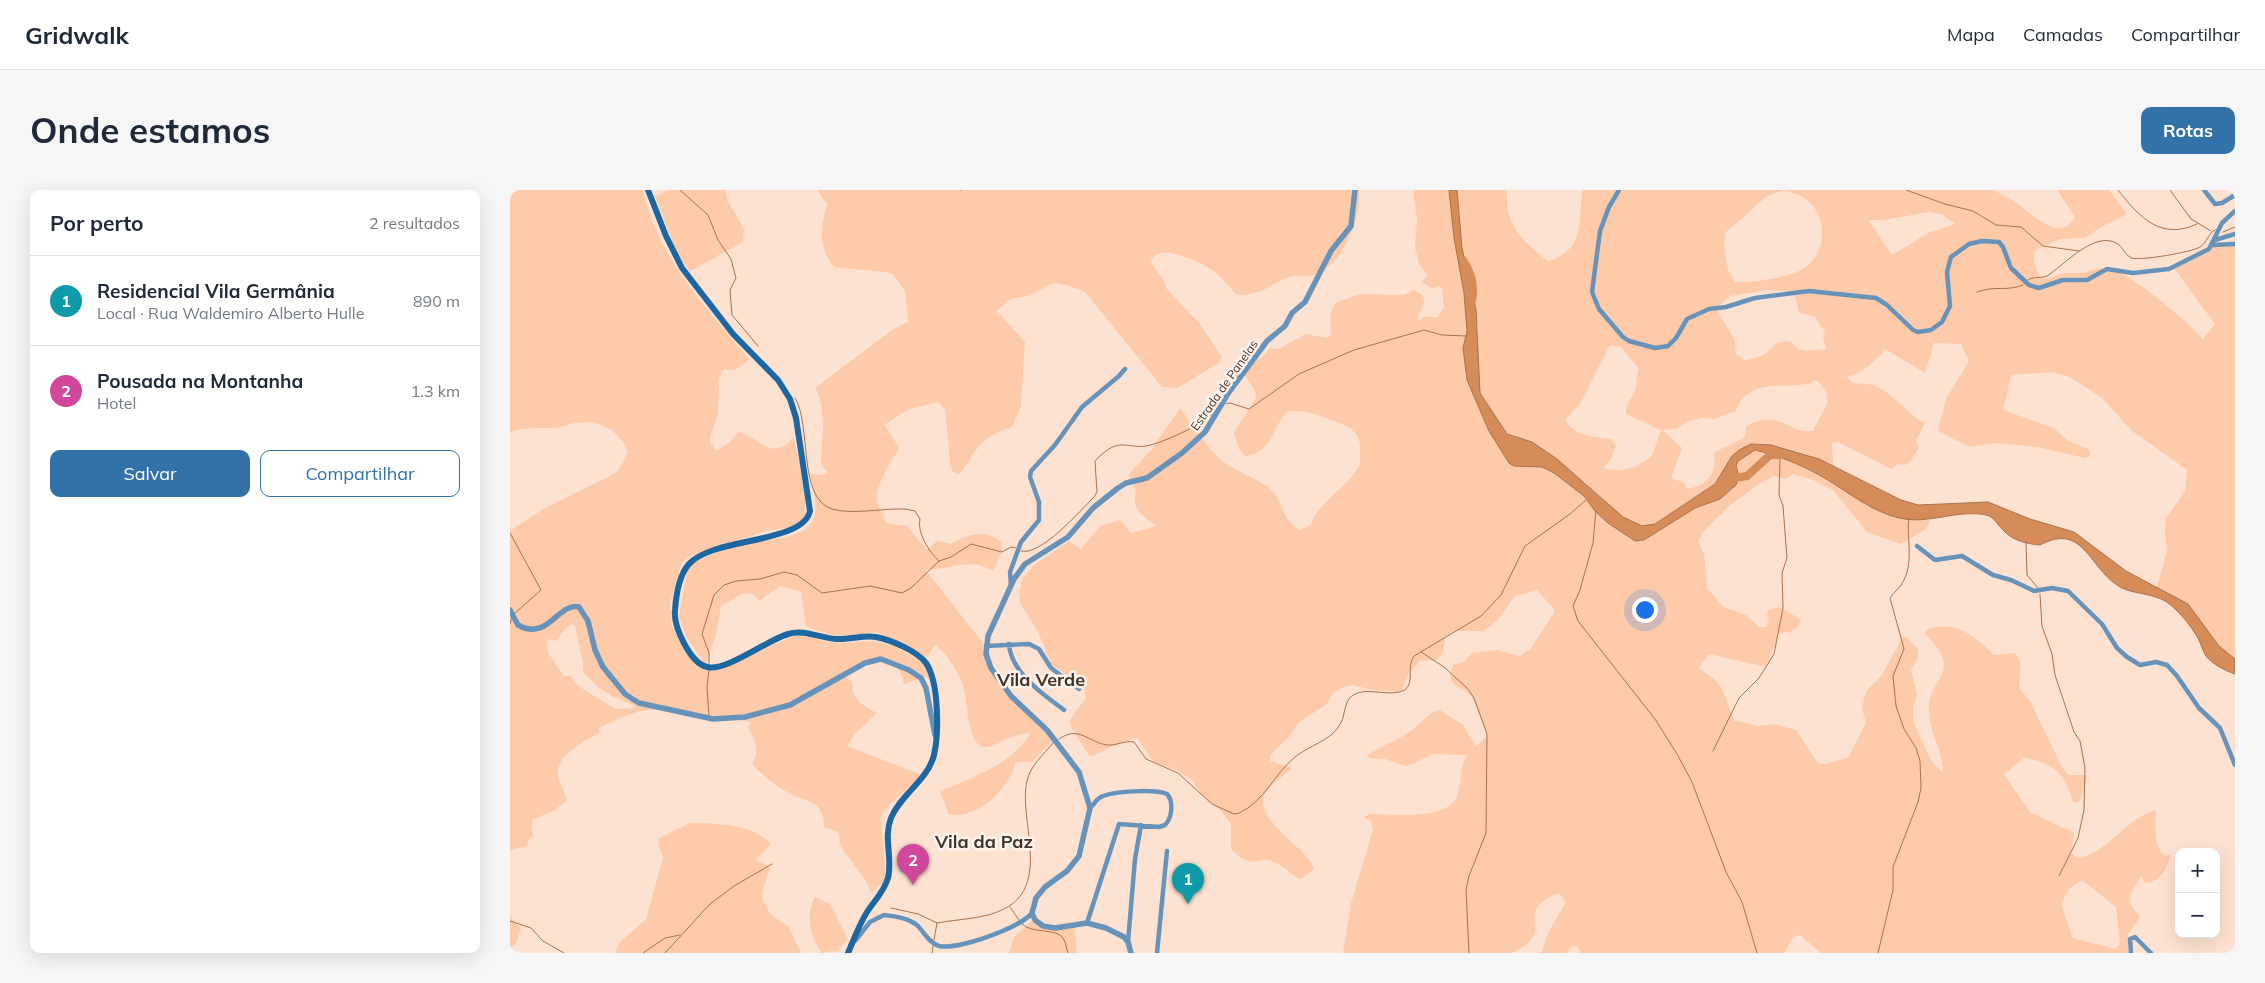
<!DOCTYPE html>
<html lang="pt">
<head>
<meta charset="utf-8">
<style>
  body { margin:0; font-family:Mulish,sans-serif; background:#f6f6f7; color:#1f2937 }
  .controls { position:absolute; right:15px; bottom:15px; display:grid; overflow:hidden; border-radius:10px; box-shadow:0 5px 20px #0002 }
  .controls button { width:45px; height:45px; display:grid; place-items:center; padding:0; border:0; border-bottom:1px solid #e0e1e3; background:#fff; color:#1f2937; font:25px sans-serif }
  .you { position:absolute; left:1134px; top:419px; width:18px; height:18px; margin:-12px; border:4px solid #fff; border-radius:50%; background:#1a73e8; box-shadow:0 0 0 8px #1a73e833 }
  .badge { display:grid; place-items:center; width:32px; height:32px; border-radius:50%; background:#3272a9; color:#fff; font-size:16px; font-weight:700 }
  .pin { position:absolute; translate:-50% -41px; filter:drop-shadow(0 1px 2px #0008) }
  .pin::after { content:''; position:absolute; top:26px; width:18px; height:15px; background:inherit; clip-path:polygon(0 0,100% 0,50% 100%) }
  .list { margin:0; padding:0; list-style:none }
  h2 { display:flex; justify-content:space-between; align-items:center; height:65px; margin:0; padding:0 20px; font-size:21px }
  h2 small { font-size:16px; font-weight:400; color:#747a83 }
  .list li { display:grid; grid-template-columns:32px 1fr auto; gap:15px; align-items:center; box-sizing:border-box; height:90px; padding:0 20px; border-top:1px solid #e0e1e3 }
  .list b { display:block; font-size:19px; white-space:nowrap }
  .list p { margin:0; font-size:16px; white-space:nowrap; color:#747a83 }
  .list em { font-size:16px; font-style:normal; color:#747a83 }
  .actions { display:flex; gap:10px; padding:15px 20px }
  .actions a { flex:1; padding:11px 0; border:1px solid #3272a9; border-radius:10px; text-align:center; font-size:18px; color:#3272a9 }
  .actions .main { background:#3272a9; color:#fff }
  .map { position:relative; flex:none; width:1725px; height:763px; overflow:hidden; border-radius:10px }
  header { display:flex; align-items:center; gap:30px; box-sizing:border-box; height:70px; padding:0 25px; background:#fff; border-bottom:1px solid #e0e1e3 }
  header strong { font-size:24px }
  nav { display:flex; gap:28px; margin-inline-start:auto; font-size:18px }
  .intro { display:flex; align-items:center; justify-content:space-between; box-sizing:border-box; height:120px; padding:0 30px }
  h1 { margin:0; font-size:35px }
  .button { padding:12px 22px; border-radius:10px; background:#3272a9; color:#fff; font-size:18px; font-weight:700 }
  main { display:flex; gap:30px; padding:0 30px }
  aside { flex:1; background:#fff; border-radius:10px; box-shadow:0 5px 20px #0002 }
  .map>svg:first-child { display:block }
  .green { fill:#fdcaaa; fill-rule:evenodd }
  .water { fill:#d58c58; stroke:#a8724b }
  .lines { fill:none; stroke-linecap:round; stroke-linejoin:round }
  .stream { stroke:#a8724b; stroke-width:1 }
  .river { stroke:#d58c58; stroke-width:8 }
  .minor { stroke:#6793bb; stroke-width:4.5 }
  .tertiary { stroke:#6793bb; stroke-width:5.5 }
  .secondary { stroke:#1c67a2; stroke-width:6 }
  .labels { text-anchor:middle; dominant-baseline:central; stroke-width:5; stroke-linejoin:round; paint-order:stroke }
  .street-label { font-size:12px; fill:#3f352e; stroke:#fff3ec }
  .district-label { font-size:18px; font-weight:bold; fill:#3f352e; stroke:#fff3ec }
</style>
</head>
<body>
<header>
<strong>Gridwalk</strong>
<nav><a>Mapa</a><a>Camadas</a><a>Compartilhar</a></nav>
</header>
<div class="intro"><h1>Onde estamos</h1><a class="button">Rotas</a></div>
<main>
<aside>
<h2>Por perto<small>2 resultados</small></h2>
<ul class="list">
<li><span class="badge" style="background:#0f9aa8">1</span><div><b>Residencial Vila Germânia</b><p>Local · Rua Waldemiro Alberto Hulle</p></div><em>890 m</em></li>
<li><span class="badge" style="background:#d1479c">2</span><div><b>Pousada na Montanha</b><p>Hotel</p></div><em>1.3 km</em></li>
</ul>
<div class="actions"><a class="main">Salvar</a><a>Compartilhar</a></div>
</aside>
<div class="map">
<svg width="1725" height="763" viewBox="0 0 1725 763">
  <rect width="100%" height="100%" fill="#fee2d1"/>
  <path class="green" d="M 0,0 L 133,0 C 146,66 197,119 239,169 C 232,176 225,183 214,179 L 209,189 L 208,224 L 200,246 L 200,252 L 205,260 L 210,259 L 220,252 L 228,242 C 247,244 261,275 284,247 L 295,305 L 295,328 L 282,337 L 257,341 L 198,359 L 181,366 L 172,372 L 160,413 L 162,436 L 176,464 L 197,482 C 230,474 260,453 293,443 L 313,451 L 331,453 L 363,451 L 384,456 L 415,473 L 423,493 L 416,486 L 394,494 L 388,475 L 366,468 L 335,487 L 342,492 C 341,510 353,515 367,523 L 346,543 L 337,556 L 412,585 L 374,620 L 371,628 L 376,691 L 361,702 L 356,691 L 331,657 L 328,642 L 314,637 C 314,609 295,613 277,602 C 266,596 253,586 245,577 L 242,573 C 251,561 244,549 238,537 L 241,533 C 228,527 217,532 203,531 C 191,530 181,525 169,522 C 139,514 114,525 88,539 L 90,542 C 76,551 45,565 48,585 C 49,594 55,601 57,610 L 44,621 L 23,629 L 21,637 L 23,645 L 17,652 L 18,656 L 0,660 L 0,341 L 35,318 L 100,286 L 109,280 L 118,261 C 108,239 89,229 65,233 C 58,234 52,237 46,238 C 30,238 16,237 0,242 ZM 62,434 L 65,436 L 73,472 L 73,482 L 87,496 L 101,506 L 124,515 L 124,518 L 106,519 L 68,496 L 61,486 L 54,486 L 39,464 L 36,452 L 39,449 L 47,451 L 54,440 Z
    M 158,0 L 215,0 L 217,10 L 234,39 L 233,52 L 180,81 L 167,64 L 145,6 Z
    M 307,0 L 849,0 C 851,28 836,65 813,81 C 800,90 791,83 780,87 C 756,95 757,104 727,105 C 720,98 713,89 705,82 C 694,73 646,50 641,72 L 654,91 L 656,98 L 689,133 L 712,167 L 709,173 L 667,198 L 652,197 L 575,102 L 557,95 L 544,93 L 518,106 L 500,109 L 487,121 L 515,152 L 511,216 L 502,237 C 481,244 472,250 460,269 C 456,276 454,280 448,284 L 443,282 L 440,272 L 435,219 L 428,212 L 399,219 L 374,235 L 389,257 C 388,264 384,265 381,271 C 375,284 361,303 370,319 C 373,325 374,326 376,333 L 397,336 L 417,360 L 427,351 L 441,354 C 456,345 476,338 491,352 L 492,361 L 483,381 C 457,366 442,381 415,379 L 473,453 L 478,472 L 500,507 L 543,550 L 522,572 L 506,572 C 496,602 471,627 439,625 L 430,601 C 464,587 499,576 520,544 C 501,542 483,560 473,557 C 457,553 458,511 453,496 C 448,482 438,464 425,455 L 417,467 L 367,442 L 335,446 L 322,445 L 296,437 L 291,402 L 270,396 L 249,411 L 243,404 L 234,403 L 211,416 L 206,444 L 196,475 L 176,447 L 169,426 L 178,377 C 195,365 218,358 239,353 C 257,349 289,349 301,334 C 310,323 303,297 300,284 L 313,285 L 318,282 L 313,277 L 311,271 C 312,250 317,217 305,198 L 385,138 L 398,132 L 395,101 L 382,83 L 324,77 C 307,55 311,39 317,14 Z
    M 903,0 L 939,0 L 944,48 L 954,103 L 957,141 L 953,158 L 957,190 L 979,241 L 999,273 L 1005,276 L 1032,277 L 1044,283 L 1074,306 L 1085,321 L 1098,333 L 1125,351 C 1135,352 1142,344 1149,339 C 1161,332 1174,323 1187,317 C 1201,311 1214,309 1224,297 C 1231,288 1225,280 1228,271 L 1245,260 L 1287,273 L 1372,322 L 1389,328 L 1420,330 L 1417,338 L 1391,354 L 1357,342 L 1323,300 L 1301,289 L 1283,284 L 1275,289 L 1263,286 L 1250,293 L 1217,318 L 1193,342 L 1188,351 L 1194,364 L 1197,398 L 1214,417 L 1236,425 L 1249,437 L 1256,437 L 1259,432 L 1257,425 L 1259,420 L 1268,417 L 1279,422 L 1290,430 L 1288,437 L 1280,442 L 1269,443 L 1256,477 L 1199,464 L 1189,478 L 1205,490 L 1213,501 L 1224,530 L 1248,536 L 1264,534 L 1286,540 L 1308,573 L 1315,574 L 1338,568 L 1356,533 L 1352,518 L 1356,501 L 1372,485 L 1393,446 L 1397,448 L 1408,459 L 1408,468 L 1401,479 L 1407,505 L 1403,517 L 1403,531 L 1422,572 L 1433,582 C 1433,562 1420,544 1419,523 C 1415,488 1457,484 1415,444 L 1416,440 C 1444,429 1465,446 1484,465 L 1505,463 C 1514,471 1509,487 1509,498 L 1520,511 L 1552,577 L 1559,585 L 1575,585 L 1577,588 L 1572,606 L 1568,612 L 1563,612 C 1553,581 1546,576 1515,567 L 1494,584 L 1520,622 L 1564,643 L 1561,663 L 1569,668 C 1599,662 1617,627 1646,620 C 1646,636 1642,654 1655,666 L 1661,664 C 1657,677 1652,692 1635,693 L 1631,686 C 1618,709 1613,706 1630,727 L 1618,744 L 1618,763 L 1311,763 L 1290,745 L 1283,747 L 1274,763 L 1071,763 L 1066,756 L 1060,758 L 1057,763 L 1031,763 L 1039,741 L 1056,712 L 1049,703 C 1040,706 1027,713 1025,723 C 1023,729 1026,737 1025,743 C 1021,753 1010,759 1001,763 L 833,763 L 841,713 L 863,640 L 861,631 L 854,627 L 860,624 C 880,624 938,631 947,606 C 952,593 949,578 957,565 L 922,564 L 901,575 L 895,576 L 875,569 L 859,568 L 857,565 C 873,554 894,549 908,535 C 916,528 919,522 930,520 L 953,535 L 966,557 L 978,545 C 972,532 968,516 960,505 C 955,499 944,497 941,490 C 939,485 941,480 943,475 L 954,472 L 962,463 L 986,460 L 1010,466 L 1021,458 L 1044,423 L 1044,419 L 1027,400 L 1005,406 L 987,431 L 973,441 L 947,441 L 940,443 L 935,448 L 933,463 L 930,467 L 926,470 L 910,471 L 899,483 L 891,502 L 858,499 L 843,495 L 834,497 L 823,503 L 817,514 L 788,533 L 779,547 L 760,565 L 760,571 L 782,578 C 774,586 763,592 756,602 C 739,628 799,658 804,679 L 791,689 C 782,686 777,678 768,674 C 748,662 744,684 721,659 L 721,634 L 713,623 L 692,605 L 681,589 L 664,579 L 644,572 L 627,548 L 607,554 L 583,566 L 579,565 L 563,541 L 559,531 L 576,508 L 574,497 L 541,474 L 528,442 L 510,413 L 509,405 L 512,389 L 524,375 L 559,351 L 571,359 L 590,336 L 610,330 L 621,343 L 646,336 C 633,325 621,321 626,300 L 618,285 L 641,260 L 670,218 C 681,233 698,258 711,270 C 725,281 744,287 758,297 C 775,310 768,327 790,340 L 801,335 C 806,314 839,296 849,276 C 852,270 849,264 850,257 C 850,244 841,237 829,233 C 812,227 797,219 778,221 C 764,233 762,264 735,266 L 729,259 L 724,242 L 746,208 L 744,199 L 729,177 C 740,177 754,168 760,158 L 768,159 L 796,144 L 817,148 L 821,144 L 820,125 L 825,113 L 850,104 L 894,105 L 903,100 C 918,105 916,114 908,125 L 909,130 L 914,127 L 927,127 L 934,118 L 932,99 L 929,96 L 923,99 L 911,92 L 918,85 L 909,74 L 905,57 L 907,28 ZM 1572,690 L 1606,717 L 1610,754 L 1606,759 L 1562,748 L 1551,713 L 1559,699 Z
    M 947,0 L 997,0 C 994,34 1014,53 1038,71 C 1077,59 1067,31 1073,0 L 1484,0 C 1492,5 1501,8 1508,14 C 1521,24 1551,54 1565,27 L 1547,0 L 1599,0 L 1617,24 L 1591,37 L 1575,48 L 1550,49 L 1527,59 L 1524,63 L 1524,73 L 1530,88 C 1542,90 1545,85 1556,83 C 1561,82 1566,84 1571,83 C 1579,82 1586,78 1594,78 C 1615,77 1678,132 1693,149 L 1705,134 L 1663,77 L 1708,53 L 1725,56 L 1725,469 L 1709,456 L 1678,414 L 1647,397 L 1657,361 L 1655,341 L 1656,328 L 1675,302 L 1677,280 L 1622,241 L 1592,208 L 1560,187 L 1542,182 L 1501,185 L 1493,220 L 1544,238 L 1557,250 L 1580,260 L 1580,266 L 1575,268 L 1527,257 L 1487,253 L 1459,257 L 1428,241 L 1436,209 L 1459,171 L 1451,154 L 1424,153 L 1415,183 L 1375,159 C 1366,171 1352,184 1337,187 L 1343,193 C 1350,194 1359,193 1366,196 C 1385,205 1397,224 1415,233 L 1406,250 L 1409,257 L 1400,272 L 1395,275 L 1388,274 L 1381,279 L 1328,252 L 1322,253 L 1323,276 L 1295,264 L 1261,255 L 1241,254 L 1222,266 L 1205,294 L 1197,300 L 1145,334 L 1132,336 L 1107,323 L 1076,293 L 1022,252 L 997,244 L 970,203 L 966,120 L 952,58 ZM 1272,1 C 1314,3 1327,56 1293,79 C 1278,88 1243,93 1225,92 L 1218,80 L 1214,56 L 1216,42 L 1257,6 ZM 1419,22 L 1431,24 L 1445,34 L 1418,43 L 1382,65 L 1358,30 L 1374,30 ZM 1258,100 L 1284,101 L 1289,122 L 1305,127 L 1311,137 L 1315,139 L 1313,146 L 1316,159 L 1297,161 L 1288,159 L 1281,152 L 1274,151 L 1266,154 L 1252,166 L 1235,170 L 1226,164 L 1225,151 L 1206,118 L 1220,106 ZM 1100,155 L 1111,157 L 1129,179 C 1126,187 1127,193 1125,200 C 1122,209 1115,214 1116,224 L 1151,240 L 1142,266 C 1126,278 1113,283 1093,278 L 1101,269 L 1106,256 L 1101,249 C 1085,247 1064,246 1055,230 L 1069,215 ZM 1306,190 C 1327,208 1314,218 1304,238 L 1304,241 C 1277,245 1271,218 1236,236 L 1235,246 C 1226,254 1214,256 1204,263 C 1207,283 1197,296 1177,299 L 1175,293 L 1161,288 L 1172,258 L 1153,240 L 1166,239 L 1177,232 L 1191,228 L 1204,229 L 1226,221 C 1240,182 1284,204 1306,190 Z
    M 180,633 C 205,633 244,634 261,654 L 246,670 L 260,677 L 252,703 L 253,711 L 261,725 L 278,736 L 291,763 L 105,763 L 110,752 L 136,729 L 153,668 L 148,653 L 149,648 Z
    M 305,707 L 320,714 L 338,749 L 327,761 L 312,763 C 300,748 295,724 305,707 Z
    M 0,726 L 11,739 L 6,753 L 2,757 L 0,757 Z
    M 526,727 L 537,735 L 564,735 L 567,763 L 499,763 L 504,747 Z"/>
  <path class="water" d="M 939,0 L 947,0 L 952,58 L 966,120 L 970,203 L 997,244 L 1022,252 L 1047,269 L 1113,327 L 1132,336 L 1145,334 L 1205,294 L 1222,266 L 1229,260 L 1241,254 L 1261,255 L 1309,269 L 1391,310 L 1408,315 L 1478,312 L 1520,329 L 1564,342 L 1616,381 L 1678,414 L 1709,456 L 1725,469 L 1725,484 C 1716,481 1702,474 1696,466 C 1693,461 1691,454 1688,448 C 1681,436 1672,425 1662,416 C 1648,403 1627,405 1612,398 C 1579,381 1575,331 1530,355 C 1518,354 1504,351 1495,342 C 1488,336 1485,327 1476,325 C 1447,319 1419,335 1389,328 C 1359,321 1335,299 1309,285 C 1288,273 1268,266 1245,260 L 1228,271 L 1226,276 L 1229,286 L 1226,295 L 1210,309 L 1185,318 L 1134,350 L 1125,351 L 1098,333 L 1085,321 L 1074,306 L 1044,283 L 1032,277 L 1004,276 L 999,273 L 979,241 L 957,190 L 953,158 L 957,141 L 954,103 L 944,48 Z"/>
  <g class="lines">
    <path class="stream" d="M 170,0 L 198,25 L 208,50 L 221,69 L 226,88 L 220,100 L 222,125 L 248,156
      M 450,0 L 451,0
      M 1396,0 L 1435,14 L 1463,21 L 1486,35 L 1511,37 L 1533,56 L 1569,61
      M 1608,0 C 1629,27 1651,51 1687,34
      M 1660,0 L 1681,29 L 1701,41
      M 1713,42 L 1725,37
      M 1518,90 C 1525,85 1533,90 1540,84 C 1557,72 1586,40 1608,54 C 1613,57 1615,65 1621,68 C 1631,71 1682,62 1690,57 C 1698,52 1698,43 1705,40
      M 1467,102 C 1486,95 1495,102 1513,95
      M 285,208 C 302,235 287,308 322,319 C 341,325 375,318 395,319 L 405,321 L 410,329 C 407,343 419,362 429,371
      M 716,214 L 720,213 L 739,219 L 789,184 L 844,160 L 914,140 L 932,145 L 956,146
      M 1086,320 L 1083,353 L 1070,400 L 1063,416 L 1068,431 L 1145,529 L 1167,564 L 1182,592 L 1216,682 L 1232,712 L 1247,763
      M 0,343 L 31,400 L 4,424
      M 1516,352 L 1517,385 L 1528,398
      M 511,361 C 530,367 571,320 584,307 L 587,302 L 585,271 C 612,242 617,263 644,254 C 663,248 688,236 703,224
      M 1530,404 L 1532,436 L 1542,464 L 1545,485 L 1564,542 L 1570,551 L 1575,578 L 1574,620 L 1568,648 L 1549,686
      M 0,434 L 2,427
      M 911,462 L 934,477 L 958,499 L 964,508 L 977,544 L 976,643 L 959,686 L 956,699 L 959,763
      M 199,474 L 199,463 L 192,444 L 204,405 L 214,395 L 226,391 L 250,389 L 274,382 L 287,385 L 312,403 L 360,396 L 392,403 L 401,398 L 429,371 L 441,367 L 461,354 L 492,362 L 501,357 L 506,358
      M 199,480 L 197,497 L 199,526
      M 549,549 C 569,535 578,552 597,555 C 606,556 615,550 624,552 L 636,569 L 668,583 L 702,614 L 724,624 L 729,623 C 754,612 765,583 785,567 C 798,556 820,551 829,536 C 836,527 833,511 843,505 C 857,496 880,508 895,500 C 905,491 896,477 904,466 L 971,426 L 991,405 L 1015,356 L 1060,324 L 1076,310
      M 1203,561 L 1229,508 L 1249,488 L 1264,464 L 1273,418 L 1272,383 L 1277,368 L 1273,316 L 1269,305 L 1270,267
      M 500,717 L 509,730
      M 381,718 L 408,724 L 427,733
      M 0,731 L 21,738 L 33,751 L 54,763
      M 427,733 C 448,729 475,729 494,719 C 542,695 508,629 517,591 C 520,576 534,564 543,553
      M 512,734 C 521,744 547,738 553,748 C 556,752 556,758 558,763
      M 424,750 L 427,733
      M 133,763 L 155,748 L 170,745
      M 155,763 L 200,714 L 224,696 L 262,674
      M 422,763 L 423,756
      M 1368,763 L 1383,700 L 1383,677 L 1408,612 L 1411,598 L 1410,571 L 1406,558 L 1394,539 L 1386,516 L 1383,486 L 1394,459 L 1380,408 C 1384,402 1391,397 1394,390 C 1404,369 1396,349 1399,328"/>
    <path class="river" d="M 953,70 C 961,82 965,97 962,111
      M 1219,289 L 1237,286 L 1260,265 L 1271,265"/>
    <path class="minor" d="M 1109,0 L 1099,17 L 1090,41 L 1082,102 L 1089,119 L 1113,147 L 1119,151 L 1145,158 L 1158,156 L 1166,148 L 1177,129 L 1199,119 L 1216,117 L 1245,108 L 1299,101 L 1366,108 L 1377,115 L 1403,140 L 1408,142 L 1421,140 L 1432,132 L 1440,116 L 1437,82 L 1441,67 L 1459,54 L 1472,51 L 1489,52 L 1493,57 L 1501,78 L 1519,95 L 1529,98 L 1553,90 L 1577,90 L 1597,79 L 1623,83 L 1659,79 L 1699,59 L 1712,33 L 1725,21
      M 1694,0 L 1705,14 L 1712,13 L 1725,5
      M 1705,50 L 1725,44
      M 1703,55 L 1725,54
      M 1407,356 L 1425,370 L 1452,366 L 1483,385 L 1501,390 L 1524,401 L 1542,398 L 1558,401 L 1592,434 L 1607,458 L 1617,467 L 1630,475 L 1646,472 L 1657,475 L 1667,486 L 1689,518 L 1710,538 L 1725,575
      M 501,395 L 500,382 L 511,352 L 529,330 L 529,312 L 520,287 L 521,281 L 545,255 L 572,217 L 609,186 L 615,179
      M 499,454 C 501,483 533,504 554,520
      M 476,456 L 519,454 L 529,459 L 541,478 L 569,499
      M 577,733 L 609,634 L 649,637 L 655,635 C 662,628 664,612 657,604 C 645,599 603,601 591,607 C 587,609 584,614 580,618
      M 345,751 L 360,732 L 374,725 C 385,726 398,728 407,735 C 414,742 419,753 429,756 C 448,760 510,738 522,723
      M 618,752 L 625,669 L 631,635
      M 647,763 L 657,661
      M 1621,763 L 1620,749 L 1625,747 L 1641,763"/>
    <path class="tertiary" d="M 0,420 L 8,435 C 38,452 48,412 69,417 L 78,431 L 85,460 L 93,477 L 115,504 L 129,513 L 203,529 L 235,527 L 280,515 L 355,473 L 371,469 L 399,480 L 411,488 L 416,498 L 425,545
      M 621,763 L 618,752 L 614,747 L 596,738 L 577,733 L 545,738 L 533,736 L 525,730 L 522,723 L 526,708 L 535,697 L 557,681 L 569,666 L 580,618 L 569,582 L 537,540 L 501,506 L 481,478 L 476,464 L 478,446 L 504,389 L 515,374 L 558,347 L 583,318 L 608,298 L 616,293 L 637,288 L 672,263 L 695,242 L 719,202 L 757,151 L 775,136 L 782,123 L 795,112 L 821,61 L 841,36 L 845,0"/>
    <path class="secondary" d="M 138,0 L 156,46 L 172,78 L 223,144 L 268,190 L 280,209 L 286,228 L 300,321 C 293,354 203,347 179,374 C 169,385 166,406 165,420 C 163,436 180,473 197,477 C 216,482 257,450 278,444 C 295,439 309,448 326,449 C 339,450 353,445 366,447 C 381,450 407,461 416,473 C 429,492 429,543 424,565 C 418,590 390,605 381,628 C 373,648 383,668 378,688 C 374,702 364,711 357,722 C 349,735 344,749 338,763"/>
  </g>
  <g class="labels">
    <g class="street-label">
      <text transform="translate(714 195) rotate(-55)">Estrada de Panelas</text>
    </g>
    <g class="district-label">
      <text x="531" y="489">Vila Verde</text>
      <text x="474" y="651">Vila da Paz</text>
    </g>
  </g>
</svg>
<div class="controls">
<button>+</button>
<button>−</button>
</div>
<div class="you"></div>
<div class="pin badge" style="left:678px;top:714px;background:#0f9aa8">1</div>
<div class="pin badge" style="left:403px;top:695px;background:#d1479c">2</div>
</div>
</main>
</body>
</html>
